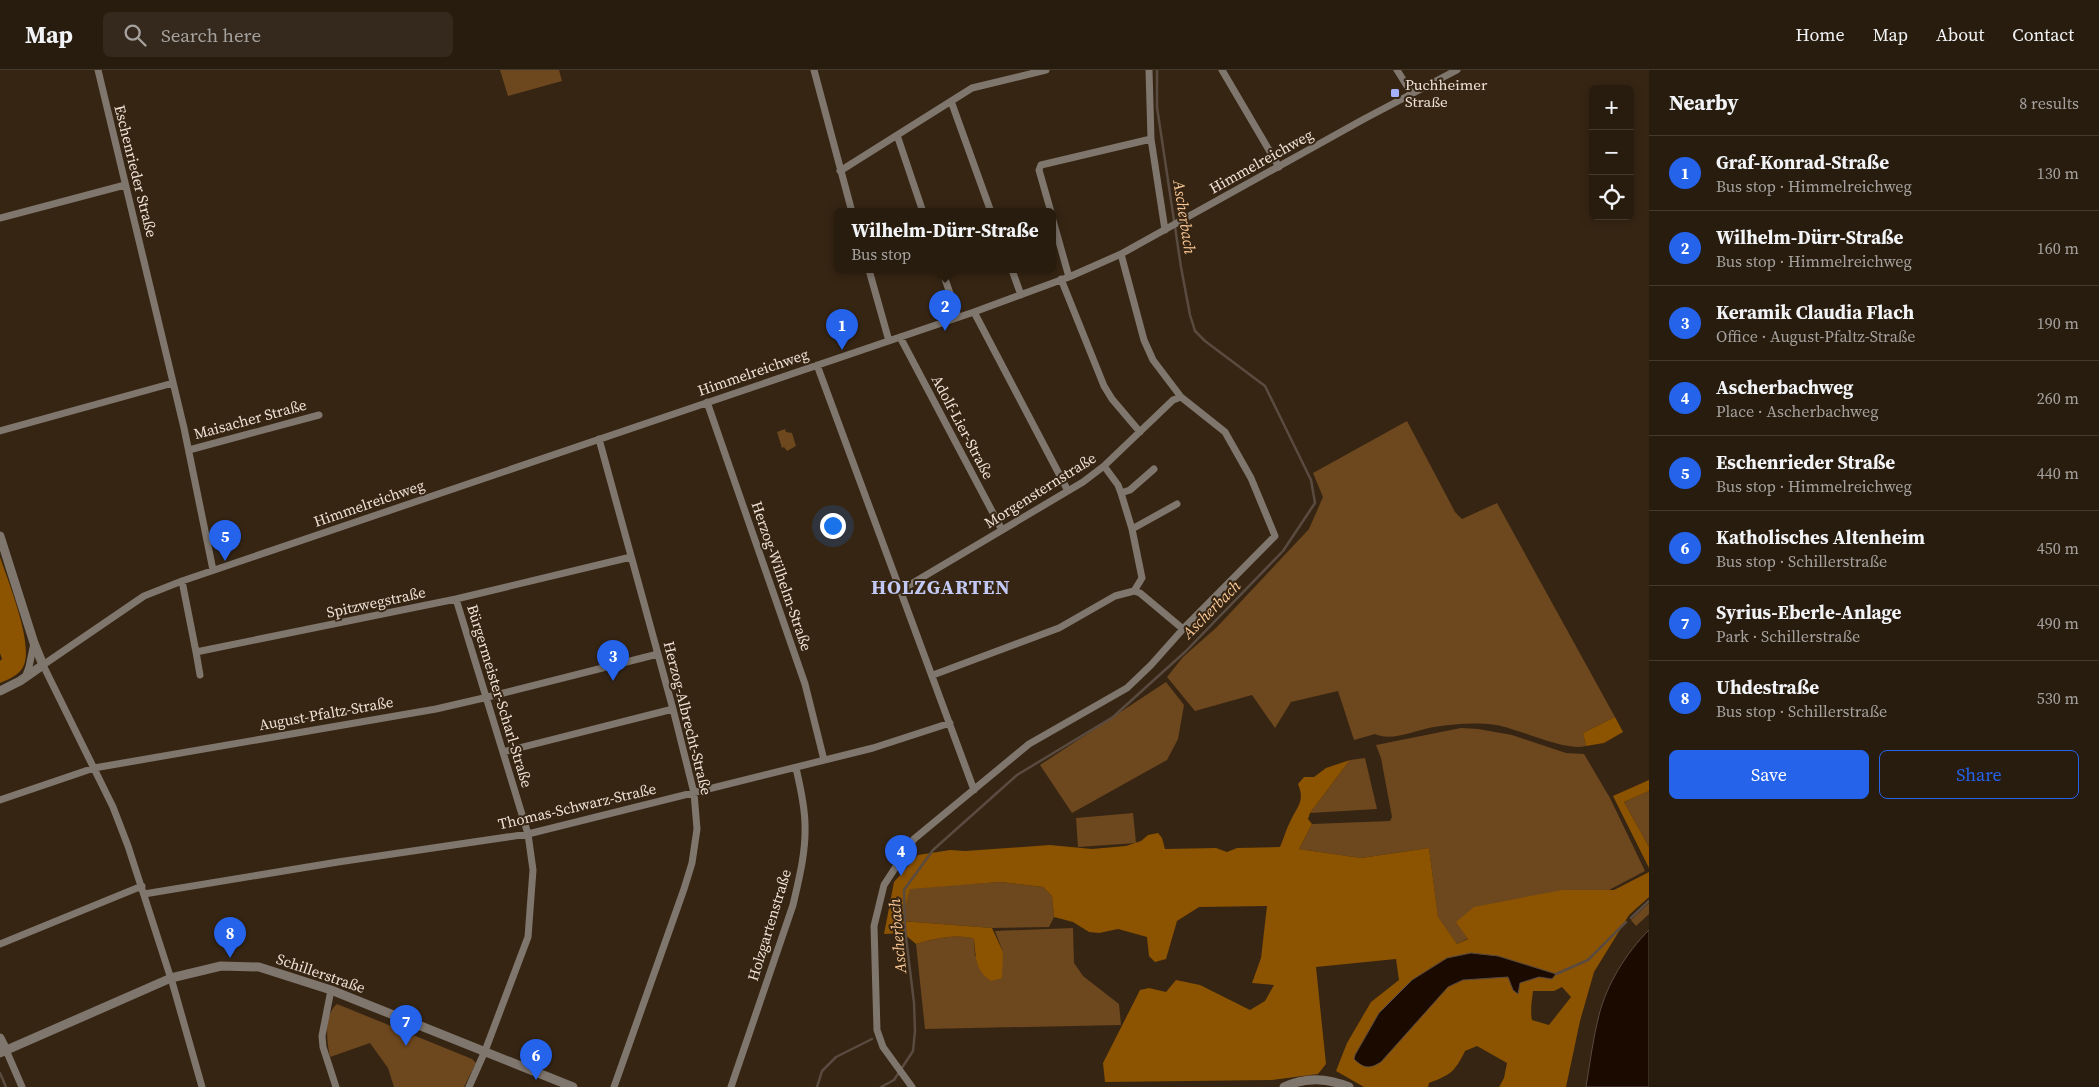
<!DOCTYPE html>
<html lang="en">
<head>
<meta charset="utf-8">
<style>
  body { margin:0; font-family:"Source Serif 4",serif; background:#34291c; color:#f1f3f6 }
  .controls { position:absolute; right:15px; top:15px; display:grid; overflow:hidden; border-radius:8px; box-shadow:0 2px 8px #0003 }
  .controls button { width:45px; height:45px; display:grid; place-items:center; padding:0; border:0; border-bottom:1px solid #443a2e; background:#281c0e; color:#f1f3f6; font:25px sans-serif }
  .you { position:absolute; left:832px; top:455px; width:18px; height:18px; margin:-12px; border:4px solid #fff; border-radius:50%; background:#1a73e8; box-shadow:0 0 0 8px #1a73e833 }
  .badge { display:grid; place-items:center; width:32px; height:32px; border-radius:50%; background:#2563eb; color:#fff; font-size:16px; font-weight:700 }
  .pin { position:absolute; translate:-50% -41px; filter:drop-shadow(0 1px 2px #0008) }
  .pin::after { content:''; position:absolute; top:26px; width:18px; height:15px; background:inherit; clip-path:polygon(0 0,100% 0,50% 100%) }
  .popup { position:absolute; left:834px; top:138px; width:222px; height:65px; box-sizing:border-box; display:grid; place-content:center; border-radius:8px; background:#281c0e; filter:drop-shadow(0 1px 4px #0005); font-size:16px; white-space:nowrap; color:#a5a19e }
  .popup b { font-size:19px; color:#f1f3f6 }
  .popup::after { content:''; position:absolute; left:50%; top:100%; margin-left:-10px; border:10px solid transparent; border-top-color:#281c0e }
  .list { margin:0; padding:0; list-style:none }
  h2 { display:flex; justify-content:space-between; align-items:center; height:65px; margin:0; padding:0 20px; font-size:21px }
  h2 small { font-size:16px; font-weight:400; color:#a5a19e }
  .list li { display:grid; grid-template-columns:32px 1fr auto; gap:15px; align-items:center; box-sizing:border-box; height:75px; padding:0 20px; border-top:1px solid #443a2e }
  .list b { display:block; font-size:19px; white-space:nowrap }
  .list p { margin:0; font-size:16px; white-space:nowrap; color:#a5a19e }
  .list em { font-size:16px; font-style:normal; color:#a5a19e }
  .actions { display:flex; gap:10px; padding:15px 20px }
  .actions a { flex:1; padding:11px 0; border:1px solid #2563eb; border-radius:8px; text-align:center; font-size:18px; color:#2563eb }
  .actions .main { background:#2563eb; color:#fff }
  .icon { flex:none; width:28px; height:28px; fill:none; stroke:currentColor; stroke-width:2; stroke-linecap:round; stroke-linejoin:round }
  .map { position:relative; flex:none; width:1649px; height:1017px; overflow:hidden }
  header { display:flex; align-items:center; gap:30px; box-sizing:border-box; height:70px; padding:0 25px; background:#281c0e; border-bottom:1px solid #443a2e }
  header strong { font-size:24px }
  nav { display:flex; gap:28px; margin-inline-start:auto; font-size:18px }
  .search { width:350px; height:45px; background:#34291c; display:flex; align-items:center; gap:12px; box-sizing:border-box; padding:0 18px; border-radius:8px; color:#a5a19e; font-size:19px }
  main { display:flex }
  aside { flex:1; background:#281c0e }
  .map>svg:first-child { display:block }
  .green { fill:#6d471e }
  .forest { fill:#8c5300; fill-rule:evenodd }
  .water { fill:#1b0a00; stroke:#5a4b40 }
  .lines { fill:none; stroke-linecap:round; stroke-linejoin:round }
  .stream { stroke:#5a4b40; stroke-width:2.5 }
  .minor { stroke:#7f766d; stroke-width:7 }
  .tertiary { stroke:#7f766d; stroke-width:9 }
  .poi-dot { fill:#a4b2fc; stroke:#362513; stroke-width:2 }
  .labels { text-anchor:middle; dominant-baseline:central; stroke-width:4; stroke-linejoin:round; paint-order:stroke }
  .poi-label { font-size:15px; fill:#eee2d7; stroke:#362513; text-anchor:start }
  .street-label { font-size:15px; fill:#eee2d7; stroke:#362513 }
  .water-label { font-size:16px; font-style:italic; fill:#f9c796; stroke:#362513 }
  .district-label { font-size:20px; font-weight:bold; letter-spacing:1px; fill:#c1c9f4; stroke:#362513 }
</style>
</head>
<body>
<header>
<strong>Map</strong>
<div class="search"><svg class="icon" aria-label="search" viewBox="0 0 24 24"><circle cx="10" cy="10" r="6"/><path d="M15 15l6 6"/></svg>Search here</div>
<nav><a>Home</a><a>Map</a><a>About</a><a>Contact</a></nav>
</header>
<main>
<div class="map">
<svg width="1649" height="1017" viewBox="0 0 1649 1017">
  <rect width="100%" height="100%" fill="#362513"/>
  <path class="green" d="M 500,0 L 559,0 L 562,11 L 508,26 Z
    M 1407,351 L 1455,442 L 1462,449 L 1497,433 L 1615,647 L 1583,663 L 1586,676 C 1565,682 1520,659 1496,655 C 1475,652 1455,654 1434,657 C 1416,660 1391,672 1375,664 L 1354,670 L 1338,621 L 1291,632 L 1275,658 L 1252,625 L 1195,641 L 1167,607 L 1183,587 L 1217,557 L 1309,459 L 1323,427 L 1313,403 Z
    M 785,359 L 786,362 L 792,363 L 796,376 L 787,381 L 784,377 L 782,378 L 777,362 Z
    M 1166,612 L 1184,635 L 1178,669 L 1167,690 L 1072,743 L 1040,695 Z
    M 1461,658 L 1478,659 L 1512,665 L 1566,683 L 1584,684 L 1610,728 L 1645,801 L 1609,820 L 1562,820 L 1457,874 L 1438,848 L 1429,778 L 1361,788 L 1299,779 L 1312,754 L 1390,751 L 1392,747 L 1381,688 L 1376,675 Z
    M 1365,688 L 1377,739 L 1310,743 L 1350,690 Z
    M 1649,721 L 1649,777 L 1624,732 Z
    M 1133,743 L 1136,773 L 1078,777 L 1076,748 Z
    M 1000,812 L 1043,817 L 1052,826 L 1054,847 L 1049,857 L 992,858 L 902,851 L 910,818 Z
    M 1649,833 L 1649,844 L 1636,856 L 1631,850 Z
    M 1073,858 L 1074,893 L 1083,906 L 1119,934 L 1121,955 L 925,959 L 916,874 C 933,869 956,863 974,869 L 975,886 L 1003,882 L 995,861 Z
    M 337,934 L 472,989 L 476,993 L 464,1017 L 394,1017 L 388,998 L 370,973 L 330,987 C 327,972 323,945 337,934 Z"/>
  <path class="forest" d="M 0,487 C 8,511 33,572 24,595 C 20,605 9,609 0,613 L 0,591 L 2,589 L 0,583 Z
    M 1615,647 L 1623,662 L 1604,673 L 1586,676 L 1583,663 Z
    M 1350,690 L 1310,743 L 1308,749 L 1312,754 L 1299,779 L 1361,788 L 1429,778 L 1438,847 L 1457,874 L 1468,869 L 1456,852 L 1474,837 L 1562,820 L 1614,820 L 1649,802 L 1649,827 L 1629,845 L 1594,902 L 1580,951 L 1566,1017 L 1499,1017 L 1504,1008 L 1507,993 L 1477,976 L 1465,981 C 1455,1002 1450,1005 1429,1013 L 1428,1017 L 1364,1017 L 1336,1001 L 1347,973 L 1371,932 L 1399,910 L 1396,889 L 1316,897 L 1326,994 L 1318,1004 L 1272,1010 L 1105,1012 L 1103,993 L 1140,920 L 1149,918 L 1166,922 L 1176,910 L 1200,915 L 1250,940 L 1265,931 L 1274,915 L 1252,913 L 1261,888 L 1267,836 L 1199,837 L 1177,851 L 1166,889 L 1155,892 L 1149,886 L 1147,867 L 1118,859 L 1099,863 L 1089,862 L 1073,852 L 1054,847 L 1052,826 L 1043,817 L 1000,812 L 910,819 L 902,851 L 992,858 L 1003,882 L 1002,908 L 991,911 C 975,900 976,888 974,869 C 956,863 933,869 916,874 L 903,863 L 884,864 L 894,812 L 918,785 L 950,780 L 965,781 L 1050,775 L 1092,779 L 1126,776 L 1141,771 L 1148,765 L 1158,763 L 1162,768 L 1165,779 L 1216,778 L 1227,782 L 1237,778 L 1280,777 C 1284,768 1286,759 1291,750 C 1298,735 1305,731 1298,714 L 1304,707 L 1314,707 L 1326,698 ZM 1471,883 L 1498,886 L 1556,904 L 1552,909 L 1539,907 L 1520,913 L 1518,924 L 1513,920 L 1508,907 L 1463,910 L 1448,917 L 1381,992 L 1355,985 L 1379,943 L 1412,910 L 1447,888 ZM 1562,917 L 1571,927 L 1549,955 L 1532,950 C 1530,941 1532,930 1533,921 L 1554,921 Z
    M 1649,710 L 1649,721 L 1624,732 L 1649,777 L 1649,798 L 1613,726 Z"/>
  <path class="water" d="M 1649,860 L 1649,1017 L 1586,1017 C 1590,993 1593,968 1599,945 C 1607,914 1626,883 1649,860 Z
    M 1471,883 L 1498,886 L 1556,904 L 1552,909 L 1539,907 L 1520,913 L 1518,924 L 1513,920 L 1508,907 L 1463,910 L 1448,917 L 1381,992 C 1370,999 1364,999 1354,989 L 1355,985 L 1379,943 L 1412,910 L 1447,888 Z"/>
  <g class="lines">
    <path class="stream" d="M 1631,848 L 1649,831
      M 1556,904 L 1588,890 L 1626,852
      M 0,1003 L 6,1017
      M 817,1017 L 822,1001 L 836,987 L 872,969
      M 881,1017 L 894,1010 L 913,981 L 915,961 L 914,933 L 905,859 L 904,820 L 933,780 L 1017,705 L 1113,647 L 1186,581 L 1283,481 L 1315,433 L 1311,410 L 1265,316 L 1205,271 L 1195,261 L 1190,245 L 1181,197 L 1157,37 L 1157,0"/>
    <path class="minor" d="M 98,0 L 184,358 L 213,500
      M 814,0 L 852,142
      M 1149,0 L 1151,69 L 1165,160
      M 1222,0 L 1279,97
      M 1397,0 L 1412,24
      M 951,31 L 991,142
      M 897,65 L 923,142
      M 840,101 L 972,18 L 1046,0
      M 1051,142 L 1039,100 L 1041,95 L 1151,69
      M 1052,147 L 1069,207
      M 0,148 L 125,115
      M 869,200 L 889,271
      M 942,200 L 958,247
      M 1012,200 L 1021,225
      M 1061,209 L 1104,316 L 1112,329 L 1140,362
      M 974,242 L 1068,421
      M 900,267 L 1002,460
      M 817,295 L 974,720
      M 707,332 L 805,614 L 824,690
      M 0,361 L 173,313
      M 599,369 L 673,639 L 694,723 L 697,759 L 692,793 L 684,819 L 614,1017
      M 189,380 L 319,345
      M 1104,396 L 1118,415 L 1121,423 L 1132,459 L 1142,508 L 1134,521
      M 1121,423 L 1130,420 L 1154,399
      M 1132,459 L 1177,434
      M 182,511 L 196,582 L 456,529 L 631,487
      M 901,520 L 1083,412 L 1104,396 L 1173,330 L 1181,327
      M 456,529 L 528,764 L 533,800 L 528,867 L 485,981 L 469,1017
      M 196,582 L 200,605
      M 933,605 L 1059,558 L 1115,526 L 1134,521 L 1140,523 L 1183,559
      M 25,608 L 29,597 L 34,573
      M 503,682 L 673,639
      M 0,730 L 94,698 L 436,639 L 488,627 L 658,584
      M 144,824 L 338,792 L 528,764 L 873,678 L 950,653
      M 0,874 L 142,816
      M 331,920 L 322,966 L 323,977 L 336,1017
      M 6,980 L 22,1017
      M 202,1017 L 173,915 L 128,776 L 113,737 L 43,595 L 144,526 L 182,511 L 974,242 L 1069,207 L 1121,184 L 1364,49 L 1457,0
      M 731,1017 L 793,835 C 799,809 806,782 805,755 C 805,736 800,716 796,698
      M 912,1017 L 883,977 L 877,960 L 874,856 L 884,815 L 914,769 L 1029,674 L 1127,618 L 1151,595 L 1183,559 L 1275,466 L 1251,408 L 1225,362 L 1181,327 L 1153,290 L 1144,270 L 1121,184"/>
    <path class="tertiary" d="M 0,466 L 34,573 L 43,595 L 20,611 L 0,621
      M 0,968 L 6,980
      M 0,983 L 171,908 L 221,896 L 259,897 L 331,920 L 573,1017
      M 1284,1017 C 1305,1007 1328,1008 1349,1017"/>
  </g>
  <rect class="poi-dot" x="1390" y="18" width="10" height="10" rx="2.5"/>
  <g class="labels">
    <g class="poi-label">
      <text x="1405" y="14">Puchheimer<tspan x="1405" dy="17">Straße</tspan></text>
    </g>
    <g class="street-label">
      <text transform="translate(1261 91) rotate(-29)">Himmelreichweg</text>
      <text transform="translate(136 101) rotate(76)">Eschenrieder Straße</text>
      <text transform="translate(753 302) rotate(-19)">Himmelreichweg</text>
      <text transform="translate(250 349) rotate(-15)">Maisacher Straße</text>
      <text transform="translate(963 357) rotate(62)">Adolf-Lier-Straße</text>
      <text transform="translate(1040 420) rotate(-32)">Morgensternstraße</text>
      <text transform="translate(369 433) rotate(-19)">Himmelreichweg</text>
      <text transform="translate(782 506) rotate(71)">Herzog-Wilhelm-Straße</text>
      <text transform="translate(376 532) rotate(-12)">Spitzwegstraße</text>
      <text transform="translate(500 626) rotate(73)">Bürgermeister-Scharl-Straße</text>
      <text transform="translate(326 643) rotate(-10)">August-Pfaltz-Straße</text>
      <text transform="translate(688 648) rotate(76)">Herzog-Albrecht-Straße</text>
      <text transform="translate(577 736) rotate(-13)">Thomas-Schwarz-Straße</text>
      <text transform="translate(769 855) rotate(-73)">Holzgartenstraße</text>
      <text transform="translate(321 903) rotate(19)">Schillerstraße</text>
    </g>
    <g class="water-label">
      <text transform="translate(1185 147) rotate(81)">Ascherbach</text>
      <text transform="translate(1211 539) rotate(-45)">Ascherbach</text>
      <text transform="translate(897 866) rotate(-95)">Ascherbach</text>
    </g>
    <g class="district-label">
      <text x="941" y="517">HOLZGARTEN</text>
    </g>
  </g>
</svg>
<div class="controls">
<button>+</button>
<button>−</button>
<button><svg class="icon" aria-label="locate" viewBox="0 0 24 24"><circle cx="12" cy="12" r="6"/><path d="M12 2v4M12 18v4M2 12h4M18 12h4"/></svg></button>
</div>
<div class="you"></div>
<div class="pin badge" style="left:842px;top:280px">1</div>
<div class="pin badge" style="left:945px;top:261px">2</div>
<div class="popup"><b>Wilhelm-Dürr-Straße</b>Bus stop</div>
<div class="pin badge" style="left:613px;top:611px">3</div>
<div class="pin badge" style="left:901px;top:806px">4</div>
<div class="pin badge" style="left:225px;top:491px">5</div>
<div class="pin badge" style="left:536px;top:1010px">6</div>
<div class="pin badge" style="left:406px;top:976px">7</div>
<div class="pin badge" style="left:230px;top:888px">8</div>
</div>
<aside>
<h2>Nearby<small>8 results</small></h2>
<ul class="list">
<li><span class="badge">1</span><div><b>Graf-Konrad-Straße</b><p>Bus stop · Himmelreichweg</p></div><em>130 m</em></li>
<li><span class="badge">2</span><div><b>Wilhelm-Dürr-Straße</b><p>Bus stop · Himmelreichweg</p></div><em>160 m</em></li>
<li><span class="badge">3</span><div><b>Keramik Claudia Flach</b><p>Office · August-Pfaltz-Straße</p></div><em>190 m</em></li>
<li><span class="badge">4</span><div><b>Ascherbachweg</b><p>Place · Ascherbachweg</p></div><em>260 m</em></li>
<li><span class="badge">5</span><div><b>Eschenrieder Straße</b><p>Bus stop · Himmelreichweg</p></div><em>440 m</em></li>
<li><span class="badge">6</span><div><b>Katholisches Altenheim</b><p>Bus stop · Schillerstraße</p></div><em>450 m</em></li>
<li><span class="badge">7</span><div><b>Syrius-Eberle-Anlage</b><p>Park · Schillerstraße</p></div><em>490 m</em></li>
<li><span class="badge">8</span><div><b>Uhdestraße</b><p>Bus stop · Schillerstraße</p></div><em>530 m</em></li>
</ul>
<div class="actions"><a class="main">Save</a><a>Share</a></div>
</aside>
</main>
</body>
</html>
